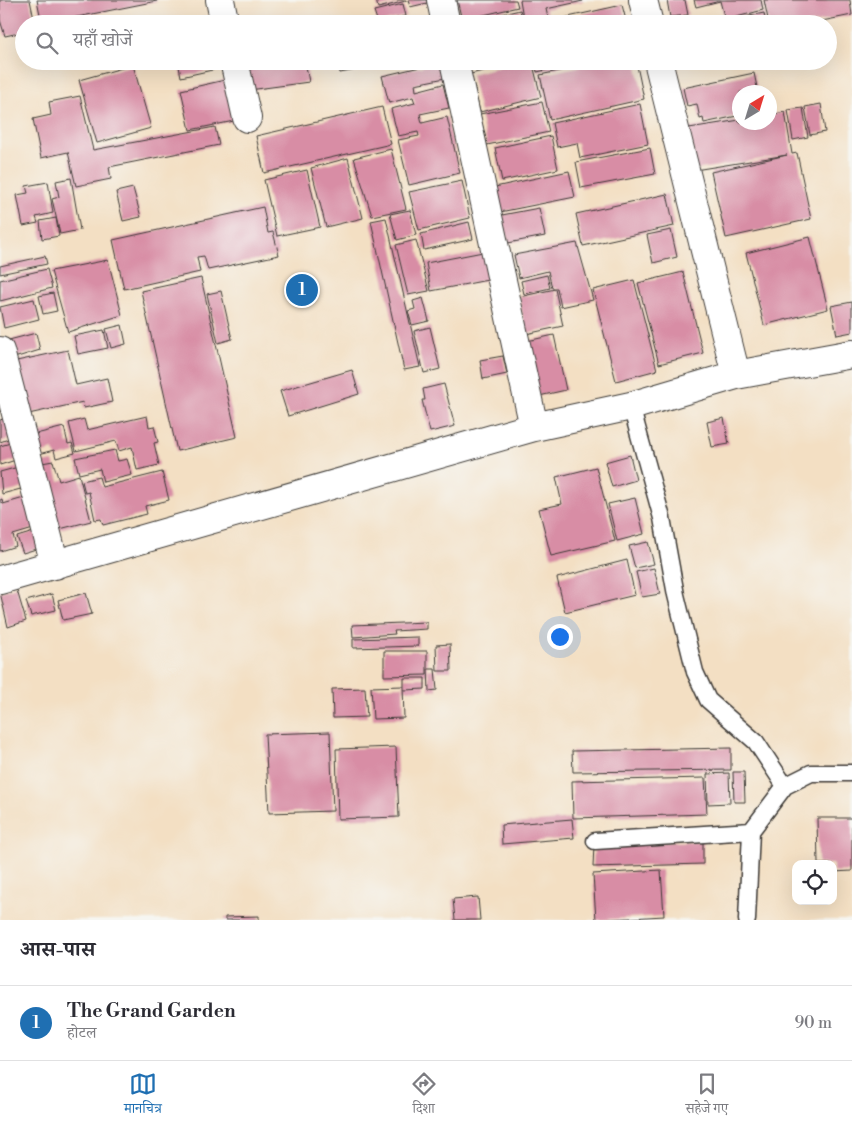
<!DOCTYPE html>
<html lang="hi">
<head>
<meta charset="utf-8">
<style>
  body { margin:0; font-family:"Libre Bodoni","Noto Serif Devanagari",serif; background:#f2f2f3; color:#2b2b33 }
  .controls { position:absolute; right:15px; bottom:15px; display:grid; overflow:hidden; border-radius:10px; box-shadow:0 5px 20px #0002 }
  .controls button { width:45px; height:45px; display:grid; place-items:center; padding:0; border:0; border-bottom:1px solid #e1e1e2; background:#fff; color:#2b2b33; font:25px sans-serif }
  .compass { position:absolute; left:732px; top:85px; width:45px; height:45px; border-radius:50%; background:#fff; box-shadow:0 5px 20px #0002; rotate:38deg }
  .you { position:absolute; left:559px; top:636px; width:18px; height:18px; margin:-12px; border:4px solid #fff; border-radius:50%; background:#1a73e8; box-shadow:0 0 0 8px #1a73e833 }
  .badge { display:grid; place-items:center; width:32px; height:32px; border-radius:50%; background:#1f6fb2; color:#fff; font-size:16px; font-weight:700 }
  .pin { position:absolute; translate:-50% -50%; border:2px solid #fff; box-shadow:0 1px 5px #0006 }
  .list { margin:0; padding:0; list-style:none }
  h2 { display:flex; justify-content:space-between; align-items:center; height:65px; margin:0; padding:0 20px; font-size:21px }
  h2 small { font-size:16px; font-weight:400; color:#7c7c81 }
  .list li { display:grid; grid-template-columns:32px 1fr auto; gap:15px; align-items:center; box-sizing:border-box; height:75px; padding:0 20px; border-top:1px solid #e1e1e2 }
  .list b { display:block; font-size:19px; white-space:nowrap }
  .list p { margin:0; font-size:16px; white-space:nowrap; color:#7c7c81 }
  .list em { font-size:16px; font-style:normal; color:#7c7c81 }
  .icon { flex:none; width:28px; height:28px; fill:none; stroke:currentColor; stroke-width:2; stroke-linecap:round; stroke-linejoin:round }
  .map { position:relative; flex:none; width:852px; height:920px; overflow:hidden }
  .search { position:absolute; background:#fff; box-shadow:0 5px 20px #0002; left:15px; right:15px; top:15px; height:55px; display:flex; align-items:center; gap:12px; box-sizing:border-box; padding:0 18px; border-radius:28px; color:#7c7c81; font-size:19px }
  .sheet { height:140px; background:#fff }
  nav { display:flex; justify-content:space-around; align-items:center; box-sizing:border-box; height:70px; border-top:1px solid #e1e1e2; background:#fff; font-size:14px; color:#7c7c81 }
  nav a { display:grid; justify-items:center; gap:2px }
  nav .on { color:#1f6fb2 }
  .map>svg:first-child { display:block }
  .building { fill:#d88da5 }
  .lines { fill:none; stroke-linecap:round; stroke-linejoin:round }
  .lane-casing { stroke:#3c3935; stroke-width:19 }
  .street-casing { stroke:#3c3935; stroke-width:30 }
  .lane { stroke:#fff; stroke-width:16 }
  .street { stroke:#fff; stroke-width:28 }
</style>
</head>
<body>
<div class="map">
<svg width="852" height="920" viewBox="0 0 852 920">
  <rect width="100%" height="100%" fill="#f6f6f2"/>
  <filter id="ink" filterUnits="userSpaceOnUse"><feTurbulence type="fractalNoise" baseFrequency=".02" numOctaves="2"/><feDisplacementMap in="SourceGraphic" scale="10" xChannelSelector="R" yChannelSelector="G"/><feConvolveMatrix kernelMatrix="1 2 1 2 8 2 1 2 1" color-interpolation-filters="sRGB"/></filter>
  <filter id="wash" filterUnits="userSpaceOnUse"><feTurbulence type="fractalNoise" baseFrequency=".0096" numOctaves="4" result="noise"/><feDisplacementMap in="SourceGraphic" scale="20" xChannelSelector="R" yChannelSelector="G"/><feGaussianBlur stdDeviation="1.12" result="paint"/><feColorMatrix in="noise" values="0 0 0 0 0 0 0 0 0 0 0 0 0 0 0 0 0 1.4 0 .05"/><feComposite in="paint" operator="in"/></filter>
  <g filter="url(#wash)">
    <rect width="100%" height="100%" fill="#f3dfc3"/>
    <g id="blocks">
      <path class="building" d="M 0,0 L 30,0 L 35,24 L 24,24 L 24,32 L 5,36 L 0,20 Z
        M 37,0 L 157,0 L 157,1 L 42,24 Z
        M 376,0 L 406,0 L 406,1 L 378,8 Z
        M 408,0 L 427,0 L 427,3 L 410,7 Z
        M 457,0 L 516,0 L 518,7 L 462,20 Z
        M 520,0 L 583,0 L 583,1 L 546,9 L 548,18 L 524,23 Z
        M 667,0 L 685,0 L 688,15 L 670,17 Z
        M 694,0 L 761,0 L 763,10 L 725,20 L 720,1 L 696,7 Z
        M 764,0 L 850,0 L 852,15 L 807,24 L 769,24 Z
        M 403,4 L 406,16 L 378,23 L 374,11 Z
        M 622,5 L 627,24 L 541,24 L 541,23 Z
        M 520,10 L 523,24 L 463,24 L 463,23 Z
        M 764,13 L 766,24 L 716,24 L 716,23 Z
        M 178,61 L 220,61 L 221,68 L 181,77 Z
        M 244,61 L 305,61 L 309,82 L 249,90 Z
        M 337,61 L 354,61 L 356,70 L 340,73 Z
        M 380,61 L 396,61 L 397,62 L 381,66 Z
        M 474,61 L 490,61 L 491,63 L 475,66 Z
        M 521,61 L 532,61 L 541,97 L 480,112 L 471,74 Z
        M 535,61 L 583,61 L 583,62 L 537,72 Z
        M 605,61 L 636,61 L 644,99 L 550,120 L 540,75 Z
        M 441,62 L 445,78 L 415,84 L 416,91 L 443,84 L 449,108 L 420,114 L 422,123 L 447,117 L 460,173 L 409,185 L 398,140 L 419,136 L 418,132 L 398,136 L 391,109 L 415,103 L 413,97 L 389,103 L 382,76 Z
        M 133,65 L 151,128 L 97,143 L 79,80 Z
        M 754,73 L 758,92 L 740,92 L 740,110 L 736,111 L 737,116 L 704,123 L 703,118 L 700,119 L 697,104 L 687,106 L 683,88 Z
        M 225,80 L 234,121 L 190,130 L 181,90 Z
        M 80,96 L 93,150 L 215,127 L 219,145 L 109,167 L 111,179 L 76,186 L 68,152 L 41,158 L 33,119 L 51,115 L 49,102 Z
        M 542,102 L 549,132 L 487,145 L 480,114 Z
        M 640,104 L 648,144 L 580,158 L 577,143 L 557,147 L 552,123 Z
        M 821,104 L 825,132 L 810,135 L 805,107 Z
        M 382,107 L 391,144 L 264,173 L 256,136 Z
        M 803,108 L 808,137 L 793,140 L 788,110 Z
        M 785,112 L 792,154 L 797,153 L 811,219 L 726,238 L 711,172 L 787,155 L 695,170 L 689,128 L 740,120 L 740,122 L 770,122 L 770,115 Z
        M 551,136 L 558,169 L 502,181 L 495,148 Z
        M 650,148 L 655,174 L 581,188 L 576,162 Z
        M 391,149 L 406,209 L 372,216 L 354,158 Z
        M 348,158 L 363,218 L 326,227 L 311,168 Z
        M 307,170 L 320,227 L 277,236 L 264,180 Z
        M 569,171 L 575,197 L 500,212 L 495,187 Z
        M 71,178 L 80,230 L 60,234 L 52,199 L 59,197 L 56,181 Z
        M 462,181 L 470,218 L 419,230 L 409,192 Z
        M 48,182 L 53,213 L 36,217 L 38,223 L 23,226 L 17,195 L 28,193 L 26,186 Z
        M 133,188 L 141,217 L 123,221 L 116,192 Z
        M 667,194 L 674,226 L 583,246 L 576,214 Z
        M 263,207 L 268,233 L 273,232 L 279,255 L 208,270 L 204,256 L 197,257 L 200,272 L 124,289 L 113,240 Z
        M 539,208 L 545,236 L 508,243 L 502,215 Z
        M 410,210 L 416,235 L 397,240 L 390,214 Z
        M 56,218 L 59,236 L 42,239 L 40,221 Z
        M 386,218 L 420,367 L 404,370 L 371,221 Z
        M 469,222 L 473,239 L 424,250 L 421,234 Z
        M 671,230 L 677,257 L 653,263 L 647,235 Z
        M 810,237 L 828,309 L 764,325 L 746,253 Z
        M 416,240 L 429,291 L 408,295 L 396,245 Z
        M 577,243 L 593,300 L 561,307 L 557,288 L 552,288 L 548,271 L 519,278 L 514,255 Z
        M 488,251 L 493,279 L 431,291 L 426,263 Z
        M 45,256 L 47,264 L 0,274 L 0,266 Z
        M 108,260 L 122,315 L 68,332 L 51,271 Z
        M 47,269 L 52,288 L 0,301 L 0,280 Z
        M 683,272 L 703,353 L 659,364 L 638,283 Z
        M 547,275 L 550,288 L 524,294 L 521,281 Z
        M 201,278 L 237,437 L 177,451 L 141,291 Z
        M 634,280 L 657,370 L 616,381 L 593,290 Z
        M 555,289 L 563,326 L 526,334 L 519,297 Z
        M 221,291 L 232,339 L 218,343 L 207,294 Z
        M 53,293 L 57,311 L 43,314 L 39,296 Z
        M 423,298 L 429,321 L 412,325 L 408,311 L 415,309 L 413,301 Z
        M 34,299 L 39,319 L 4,328 L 0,307 Z
        M 852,302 L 852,332 L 837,335 L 831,306 Z
        M 122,325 L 126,344 L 111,348 L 106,329 Z
        M 430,327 L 440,369 L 424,373 L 414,331 Z
        M 104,330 L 108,348 L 78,354 L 74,336 Z
        M 36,333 L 40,350 L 14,358 L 9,340 Z
        M 554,335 L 566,390 L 539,396 L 527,341 Z
        M 68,350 L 76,385 L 107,378 L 112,402 L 84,408 L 83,402 L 24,415 L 12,362 Z
        M 503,356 L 507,374 L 483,379 L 480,360 Z
        M 352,370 L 359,394 L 288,416 L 280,391 Z
        M 444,384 L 455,426 L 430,432 L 422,400 L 425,400 L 423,389 Z
        M 147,416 L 149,427 L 154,426 L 158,442 L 154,443 L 159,465 L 137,470 L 132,447 L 119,451 L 116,441 L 76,451 L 69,423 L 84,419 L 87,430 Z
        M 6,418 L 14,437 L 0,442 L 0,420 Z
        M 724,418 L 729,444 L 712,447 L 707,422 Z
        M 64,427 L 68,444 L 72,443 L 75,453 L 56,458 L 54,450 L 39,454 L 42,463 L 53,461 L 59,481 L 79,475 L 91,521 L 48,532 L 24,437 Z
        M 14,442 L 19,459 L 0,465 L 0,446 Z
        M 115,450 L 118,461 L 127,459 L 132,475 L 103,482 L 100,469 L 79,474 L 75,458 Z
        M 630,455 L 636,480 L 612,487 L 605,462 Z
        M 22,466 L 28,487 L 2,494 L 0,472 Z
        M 596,467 L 615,541 L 551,556 L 539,509 L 562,504 L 556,477 Z
        M 162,472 L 169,500 L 145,506 L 147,514 L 103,525 L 101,519 L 95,520 L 89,492 L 85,493 L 82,481 L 99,477 L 102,487 Z
        M 31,496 L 40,527 L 13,535 L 16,546 L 0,551 L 0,500 L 2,499 L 3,504 Z
        M 635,498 L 644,534 L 617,541 L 608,504 Z
        M 40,530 L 46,546 L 23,553 L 17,537 Z
        M 648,542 L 654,564 L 635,568 L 629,546 Z
        M 627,560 L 635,595 L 565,612 L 557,578 Z
        M 654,568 L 660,594 L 642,597 L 636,572 Z
        M 16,587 L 26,621 L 8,627 L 0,592 Z
        M 86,593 L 92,614 L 63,620 L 58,600 Z
        M 52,594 L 56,610 L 31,616 L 26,601 Z
        M 427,622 L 427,629 L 394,631 L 395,634 L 353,637 L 352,625 Z
        M 418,637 L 418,646 L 353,648 L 353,639 Z
        M 450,644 L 451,671 L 437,671 L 436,645 Z
        M 384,651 L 427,651 L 427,675 L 384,676 Z
        M 428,669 L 435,669 L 437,690 L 429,691 Z
        M 404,678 L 425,678 L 425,689 L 404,690 Z
        M 403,686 L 404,718 L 373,719 L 371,687 Z
        M 365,688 L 367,717 L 333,718 L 332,689 Z
        M 330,732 L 333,811 L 269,813 L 265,734 Z
        M 396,747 L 399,817 L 338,819 L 336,749 Z
        M 731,748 L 731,770 L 573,772 L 572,751 Z
        M 733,772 L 744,772 L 745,802 L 734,802 Z
        M 729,773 L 730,803 L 708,804 L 707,774 Z
        M 705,778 L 707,814 L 573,818 L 572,781 Z
        M 817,818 L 852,818 L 852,871 L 833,872 L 833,864 L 818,864 Z
        M 572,819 L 574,838 L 502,844 L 501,825 Z
        M 703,841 L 703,864 L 593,867 L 594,844 Z
        M 661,870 L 664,916 L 596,920 L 593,874 Z
        M 478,897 L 480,920 L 455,920 L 453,899 Z
        M 259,916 L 259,920 L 225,920 L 225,917 Z"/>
    </g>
  </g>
  <g filter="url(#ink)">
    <use href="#blocks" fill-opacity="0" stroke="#3c3935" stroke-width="1"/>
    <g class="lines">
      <defs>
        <path id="lane" d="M 631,406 L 662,518 L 676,595 L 695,672 L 708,700 L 756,742 L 785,786
          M 595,841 L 751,831
          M 747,920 L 751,831 L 785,786 L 811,773 L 852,773"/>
        <path id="street" d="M 220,0 L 225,24
          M 441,0 L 446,24
          M 643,0 L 649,24
          M 234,61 L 247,118
          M 454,61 L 534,427
          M 658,61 L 736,375
          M 0,351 L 55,565
          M 0,580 L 534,427 L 631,406 L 736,375 L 852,354"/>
      </defs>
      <use href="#lane" class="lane-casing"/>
      <use href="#street" class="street-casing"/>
      <use href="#lane" class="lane"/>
      <use href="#street" class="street"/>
    </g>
  </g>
</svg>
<div class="controls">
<button><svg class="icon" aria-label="locate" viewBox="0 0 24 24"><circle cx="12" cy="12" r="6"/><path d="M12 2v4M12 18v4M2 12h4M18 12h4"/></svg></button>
</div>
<svg class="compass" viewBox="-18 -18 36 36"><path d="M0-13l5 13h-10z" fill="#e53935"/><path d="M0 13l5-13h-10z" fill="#7c7c81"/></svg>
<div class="you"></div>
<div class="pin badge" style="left:302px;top:290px">1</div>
<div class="search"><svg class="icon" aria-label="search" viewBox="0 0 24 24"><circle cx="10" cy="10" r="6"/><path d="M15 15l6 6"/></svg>यहाँ खोजें</div>
</div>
<section class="sheet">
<h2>आस-पास<small></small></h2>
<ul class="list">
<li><span class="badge">1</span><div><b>The Grand Garden</b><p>होटल</p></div><em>90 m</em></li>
</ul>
</section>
<nav>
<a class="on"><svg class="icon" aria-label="map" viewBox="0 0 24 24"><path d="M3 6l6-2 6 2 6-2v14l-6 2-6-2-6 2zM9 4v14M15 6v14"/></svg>मानचित्र</a>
<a><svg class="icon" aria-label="directions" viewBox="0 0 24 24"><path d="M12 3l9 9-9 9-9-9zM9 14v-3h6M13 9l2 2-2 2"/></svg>दिशा</a>
<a><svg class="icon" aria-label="saved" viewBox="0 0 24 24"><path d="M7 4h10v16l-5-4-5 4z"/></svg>सहेजे गए</a>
</nav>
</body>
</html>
